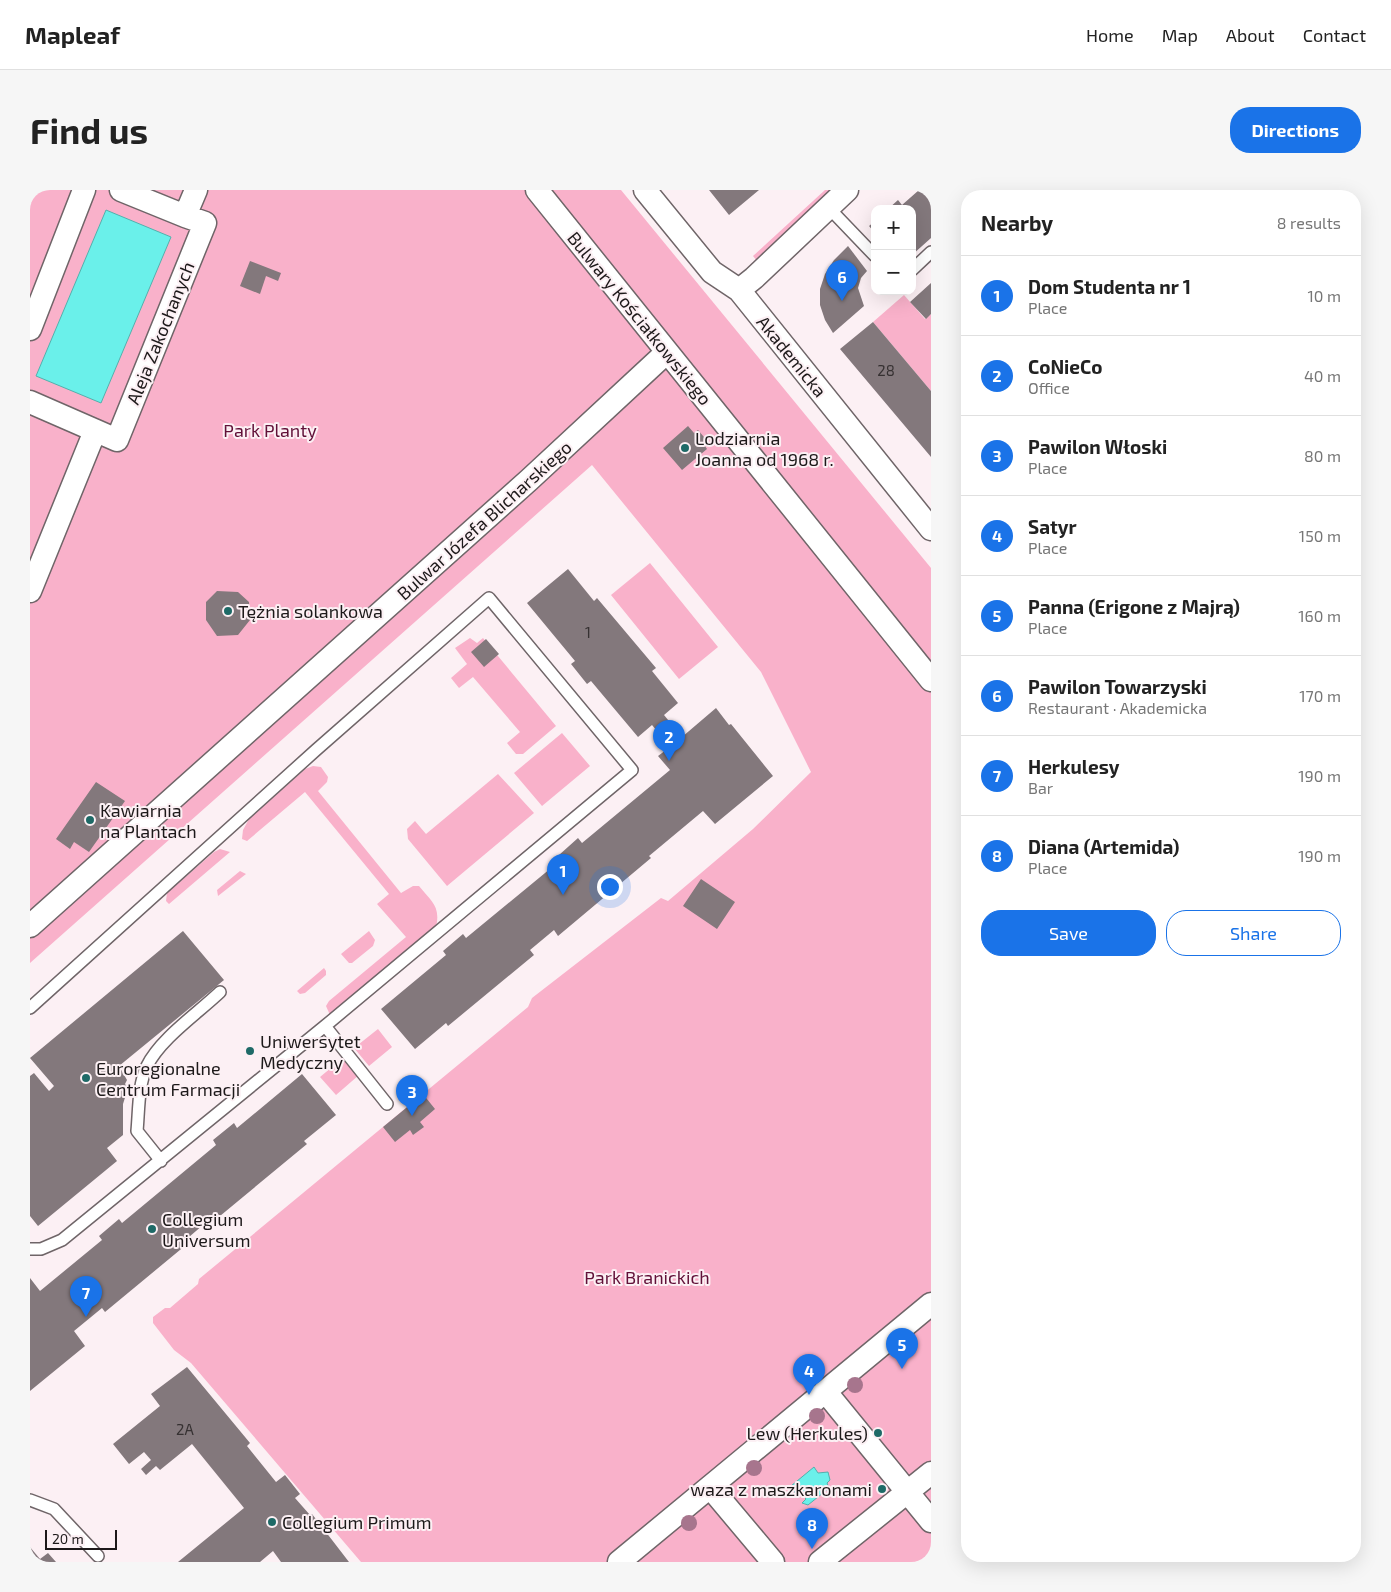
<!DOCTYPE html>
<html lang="en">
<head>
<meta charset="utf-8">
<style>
  body { margin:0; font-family:"Exo 2",sans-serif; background:#f6f6f6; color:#222 }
  .controls { position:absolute; right:15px; top:15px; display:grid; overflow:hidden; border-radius:10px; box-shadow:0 5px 20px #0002 }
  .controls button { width:45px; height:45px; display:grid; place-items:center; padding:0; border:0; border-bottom:1px solid #e0e0e0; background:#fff; color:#222; font:25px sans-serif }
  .scale { position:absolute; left:15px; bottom:12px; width:72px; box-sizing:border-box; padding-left:5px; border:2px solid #1d191a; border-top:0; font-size:14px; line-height:18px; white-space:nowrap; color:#1d191a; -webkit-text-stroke:4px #fcf0f4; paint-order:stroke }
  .you { position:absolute; left:579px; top:696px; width:18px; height:18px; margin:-12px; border:4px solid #fff; border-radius:50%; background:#1a73e8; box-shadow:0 0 0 8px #1a73e833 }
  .badge { display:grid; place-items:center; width:32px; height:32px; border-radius:50%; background:#1a73e8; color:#fff; font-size:16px; font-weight:700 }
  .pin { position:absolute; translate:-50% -41px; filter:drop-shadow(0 1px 2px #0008) }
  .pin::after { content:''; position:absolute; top:26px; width:18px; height:15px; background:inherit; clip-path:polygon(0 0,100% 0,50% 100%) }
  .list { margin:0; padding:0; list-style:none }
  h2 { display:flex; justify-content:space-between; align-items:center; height:65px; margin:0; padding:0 20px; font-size:21px }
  h2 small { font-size:16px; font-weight:400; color:#767676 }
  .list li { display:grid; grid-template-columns:32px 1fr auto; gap:15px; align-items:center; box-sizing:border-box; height:80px; padding:0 20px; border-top:1px solid #e0e0e0 }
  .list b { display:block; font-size:19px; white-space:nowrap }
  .list p { margin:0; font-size:16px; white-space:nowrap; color:#767676 }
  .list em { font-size:16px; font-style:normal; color:#767676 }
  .actions { display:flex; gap:10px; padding:15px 20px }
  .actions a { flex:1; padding:11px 0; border:1px solid #1a73e8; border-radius:20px; text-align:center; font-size:18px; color:#1a73e8 }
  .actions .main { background:#1a73e8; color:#fff }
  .map { position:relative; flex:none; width:901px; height:1372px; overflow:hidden; border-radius:20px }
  header { display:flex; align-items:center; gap:30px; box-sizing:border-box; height:70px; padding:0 25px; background:#fff; border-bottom:1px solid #e0e0e0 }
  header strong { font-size:24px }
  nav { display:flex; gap:28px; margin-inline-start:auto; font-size:18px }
  .intro { display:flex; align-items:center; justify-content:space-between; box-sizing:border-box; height:120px; padding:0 30px }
  h1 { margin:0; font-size:35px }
  .button { padding:12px 22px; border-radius:20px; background:#1a73e8; color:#fff; font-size:18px; font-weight:700 }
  main { display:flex; gap:30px; padding:0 30px }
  aside { flex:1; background:#fff; border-radius:20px; box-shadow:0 5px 20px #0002 }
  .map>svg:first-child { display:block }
  .green { fill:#f9b1ca }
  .water { fill:#6af0ea; stroke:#53b0ac }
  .building { fill:#83787c }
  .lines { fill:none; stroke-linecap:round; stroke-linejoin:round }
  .lane-casing { stroke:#6f6568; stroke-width:14 }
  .street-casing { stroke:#6f6568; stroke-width:25 }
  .lane { stroke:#fff; stroke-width:11 }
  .street { stroke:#fff; stroke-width:22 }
  .tree { fill:#a7758d }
  .poi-dot { fill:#1e6a67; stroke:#fcf0f4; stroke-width:2 }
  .labels { text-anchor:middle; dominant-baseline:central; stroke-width:4; stroke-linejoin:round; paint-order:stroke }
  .number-label { font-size:15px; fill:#363132 }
  .street-label { font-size:18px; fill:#1d191a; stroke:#fcf0f4 }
  .park-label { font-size:18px; fill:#611038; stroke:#fcf0f4 }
  .poi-label { font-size:18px; fill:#1d191a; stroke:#fcf0f4; text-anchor:start }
</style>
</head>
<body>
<header>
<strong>Mapleaf</strong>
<nav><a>Home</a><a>Map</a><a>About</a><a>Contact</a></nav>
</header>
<div class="intro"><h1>Find us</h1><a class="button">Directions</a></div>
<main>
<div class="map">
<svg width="901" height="1372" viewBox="0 0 901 1372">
  <rect width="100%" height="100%" fill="#fcf0f4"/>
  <path class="green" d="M 0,0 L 591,0 L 901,378 L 901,1372 L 331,1372 L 161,1173 L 144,1160 L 123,1133 L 123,1127 L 135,1118 L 140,1118 L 168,1094 L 169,1089 L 498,817 L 502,808 L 631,708 L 638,711 L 723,639 L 781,582 L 731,482 L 562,275 L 0,773 Z
    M 795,0 L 805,0 L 727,71 L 723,66 Z
    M 874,105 L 895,129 L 901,124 L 901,201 L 843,132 Z
    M 620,373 L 688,457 L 649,489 L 581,405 Z
    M 440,448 L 447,453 L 453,448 L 526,536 L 493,564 L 486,564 L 477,553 L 490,542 L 443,487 L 429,498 L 421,488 L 437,474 L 425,458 Z
    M 532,543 L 560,576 L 512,616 L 484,583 Z
    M 283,576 L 291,577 L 298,587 L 297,592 L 288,601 L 371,703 L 383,696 L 389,696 C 401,711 411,716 406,737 L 300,825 L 296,816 L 299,811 L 376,747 L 347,714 L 359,704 L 275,602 L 217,651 L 212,649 L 213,640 L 219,629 L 275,579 Z
    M 468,584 L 504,623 L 417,696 L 378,649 L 377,639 L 385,631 L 396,644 Z
    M 190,659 L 200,662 L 139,714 L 136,711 L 137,703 L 184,662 Z
    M 210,681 L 216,684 L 188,706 L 187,700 Z
    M 339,741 L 345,750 L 343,756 L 322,773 L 319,773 L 311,764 Z
    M 294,778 L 296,781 L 296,785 L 275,803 L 270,804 L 267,801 Z
    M 348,839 L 362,857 L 339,876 L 324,858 Z
    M 314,867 L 329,885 L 306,905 L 290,887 Z"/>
  <path class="water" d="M 76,20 L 141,47 L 71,213 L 6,186 Z
    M 784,1277 L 788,1283 L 798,1282 L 800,1290 L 797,1293 L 799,1298 L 778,1315 L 772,1313 L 776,1309 L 769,1301 L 765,1303 L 761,1296 Z"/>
  <path class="building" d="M 679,0 L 729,0 L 699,25 Z
    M 889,0 L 901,0 L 901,48 L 882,65 L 882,19 L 858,19 L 868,10 L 872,15 Z
    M 845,31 L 845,43 L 839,36 Z
    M 818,56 L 837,81 L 831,88 L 828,98 L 834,116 L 803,143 L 795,130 L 790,115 L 790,99 L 795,84 L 804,70 Z
    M 220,71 L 251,83 L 248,91 L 236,86 L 230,104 L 210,96 Z
    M 901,93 L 901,124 L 896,129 L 880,112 Z
    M 843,132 L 901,201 L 901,267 L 810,159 Z
    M 658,236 L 664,243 L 668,240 L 679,253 L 675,256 L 677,259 L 652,280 L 633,258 Z
    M 538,379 L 564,411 L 567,408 L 626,478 L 622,481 L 648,513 L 634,525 L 652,547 L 686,518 L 699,535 L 701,534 L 743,586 L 685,634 L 673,621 L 619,666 L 621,668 L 528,746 L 524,740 L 500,760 L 504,765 L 418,836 L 416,833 L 385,859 L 351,819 L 416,765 L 413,761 L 433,744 L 436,748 L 532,669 L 529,665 L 548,648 L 552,653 L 640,580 L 628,566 L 640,557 L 622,535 L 608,547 L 561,491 L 557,494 L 541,474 L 545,471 L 497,413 Z
    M 187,401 L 208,402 L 219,412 L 220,430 L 208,445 L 187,446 L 176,430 L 176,412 Z
    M 456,449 L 469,464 L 454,477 L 441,462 Z
    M 66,592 L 95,611 L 59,662 L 44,652 L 40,659 L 26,649 Z
    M 671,689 L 705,712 L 687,739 L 653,716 Z
    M 153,741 L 194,790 L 89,876 L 97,890 L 95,894 L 98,898 L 93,914 L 93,945 L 77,958 L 87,971 L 8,1036 L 0,1026 L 0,886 L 4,883 L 19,901 L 24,896 L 0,868 Z
    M 272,884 L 306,925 L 274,951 L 277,954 L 190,1026 L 187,1023 L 159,1047 L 162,1050 L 75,1122 L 72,1118 L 44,1141 L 55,1156 L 0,1201 L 0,1088 L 10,1101 L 72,1050 L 69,1046 L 89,1029 L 92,1033 L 186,955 L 183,950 L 204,933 L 207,938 Z
    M 393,904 L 405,919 L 390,932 L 394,937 L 383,945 L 380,940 L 365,952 L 353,937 Z
    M 157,1177 L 220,1253 L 217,1256 L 246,1292 L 255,1285 L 270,1304 L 265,1308 L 280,1325 L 282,1324 L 319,1372 L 251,1372 L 243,1361 L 230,1372 L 148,1372 L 214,1318 L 162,1254 L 130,1280 L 126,1276 L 116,1285 L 111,1279 L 121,1270 L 114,1262 L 99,1274 L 83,1254 L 130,1216 L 121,1204 Z
    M 0,1357 L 10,1369 L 18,1363 L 26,1372 L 0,1372 Z"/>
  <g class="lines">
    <defs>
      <path id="lane" d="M 798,17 L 845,66
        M 882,80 L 901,62
        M 0,818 L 286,560 L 459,408 L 602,580 L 295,836 L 32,1050 L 11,1059 L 0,1059
        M 295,836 L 357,914
        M 131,971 L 107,941 C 109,920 108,895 117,876 C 130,849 168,823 190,802
        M 0,1310 L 24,1319 L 68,1366"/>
      <path id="street" d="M 91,0 L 155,26
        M 507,0 L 901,490
        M 615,0 L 682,82 L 709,100 L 901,339
        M 709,100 L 724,88 L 817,0
        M 0,139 L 54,0
        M 0,212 L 87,250 L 175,33 L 155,26 L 166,0
        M 0,401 L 65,241
        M 0,736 L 499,290 L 637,162
        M 795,1201 L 901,1331
        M 680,1297 L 743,1372
        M 589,1372 L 901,1114
        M 790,1372 L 901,1283"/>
    </defs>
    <use href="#lane" class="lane-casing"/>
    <use href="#street" class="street-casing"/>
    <use href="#lane" class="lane"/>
    <use href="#street" class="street"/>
  </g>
  <g class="tree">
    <circle cx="825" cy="1195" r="8"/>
    <circle cx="787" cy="1226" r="8"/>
    <circle cx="724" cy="1278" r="8"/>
    <circle cx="659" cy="1333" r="8"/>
  </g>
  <g class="poi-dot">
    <circle cx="655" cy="258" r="5"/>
    <circle cx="198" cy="421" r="5"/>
    <circle cx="60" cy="630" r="5"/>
    <circle cx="220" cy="861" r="5"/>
    <circle cx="56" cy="888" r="5"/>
    <circle cx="122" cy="1039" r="5"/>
    <circle cx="848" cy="1243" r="5"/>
    <circle cx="852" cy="1299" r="5"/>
    <circle cx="242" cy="1332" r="5"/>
  </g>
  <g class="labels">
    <g class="number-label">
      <text x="856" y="180">28</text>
      <text x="558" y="442">1</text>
      <text x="155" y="1239">2A</text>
    </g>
    <g class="street-label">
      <text transform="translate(610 128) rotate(51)">Bulwary Kościałkowskiego</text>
      <text transform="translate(130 143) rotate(-68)">Aleja Zakochanych</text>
      <text transform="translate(762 166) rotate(51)">Akademicka</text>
      <text transform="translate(454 330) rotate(-42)">Bulwar Józefa Blicharskiego</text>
    </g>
    <g class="park-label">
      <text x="240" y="240">Park Planty</text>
      <text x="617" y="1087">Park Branickich</text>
    </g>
    <g class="poi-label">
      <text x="665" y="248">Lodziarnia<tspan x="665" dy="21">Joanna od 1968 r.</tspan></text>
      <text x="208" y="421">Tężnia solankowa</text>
      <text x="70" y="620">Kawiarnia<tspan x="70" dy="21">na Plantach</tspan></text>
      <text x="230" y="851">Uniwersytet<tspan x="230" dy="21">Medyczny</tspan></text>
      <text x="66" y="878">Euroregionalne<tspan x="66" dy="21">Centrum Farmacji</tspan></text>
      <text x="132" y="1029">Collegium<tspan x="132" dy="21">Universum</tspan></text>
      <text x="838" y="1243" text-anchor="end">Lew (Herkules)</text>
      <text x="842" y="1299" text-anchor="end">waza z maszkaronami</text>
      <text x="252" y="1332">Collegium Primum</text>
    </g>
  </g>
</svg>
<div class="controls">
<button>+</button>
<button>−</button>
</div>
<div class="scale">20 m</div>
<div class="you"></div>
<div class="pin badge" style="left:533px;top:705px">1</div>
<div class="pin badge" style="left:639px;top:571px">2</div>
<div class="pin badge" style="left:382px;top:926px">3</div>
<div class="pin badge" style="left:779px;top:1205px">4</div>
<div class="pin badge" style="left:872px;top:1179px">5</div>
<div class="pin badge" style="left:812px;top:111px">6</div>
<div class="pin badge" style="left:56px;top:1127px">7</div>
<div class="pin badge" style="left:782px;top:1359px">8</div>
</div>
<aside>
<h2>Nearby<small>8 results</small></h2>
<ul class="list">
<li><span class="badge">1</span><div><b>Dom Studenta nr 1</b><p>Place</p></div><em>10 m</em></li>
<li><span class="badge">2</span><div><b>CoNieCo</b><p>Office</p></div><em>40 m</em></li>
<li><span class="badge">3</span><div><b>Pawilon Włoski</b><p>Place</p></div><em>80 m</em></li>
<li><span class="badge">4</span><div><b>Satyr</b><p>Place</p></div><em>150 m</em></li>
<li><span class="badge">5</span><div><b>Panna (Erigone z Majrą)</b><p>Place</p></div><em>160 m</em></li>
<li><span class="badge">6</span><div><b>Pawilon Towarzyski</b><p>Restaurant · Akademicka</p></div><em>170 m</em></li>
<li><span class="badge">7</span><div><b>Herkulesy</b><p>Bar</p></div><em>190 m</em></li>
<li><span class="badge">8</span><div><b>Diana (Artemida)</b><p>Place</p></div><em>190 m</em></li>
</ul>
<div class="actions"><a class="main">Save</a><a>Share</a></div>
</aside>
</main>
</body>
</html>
